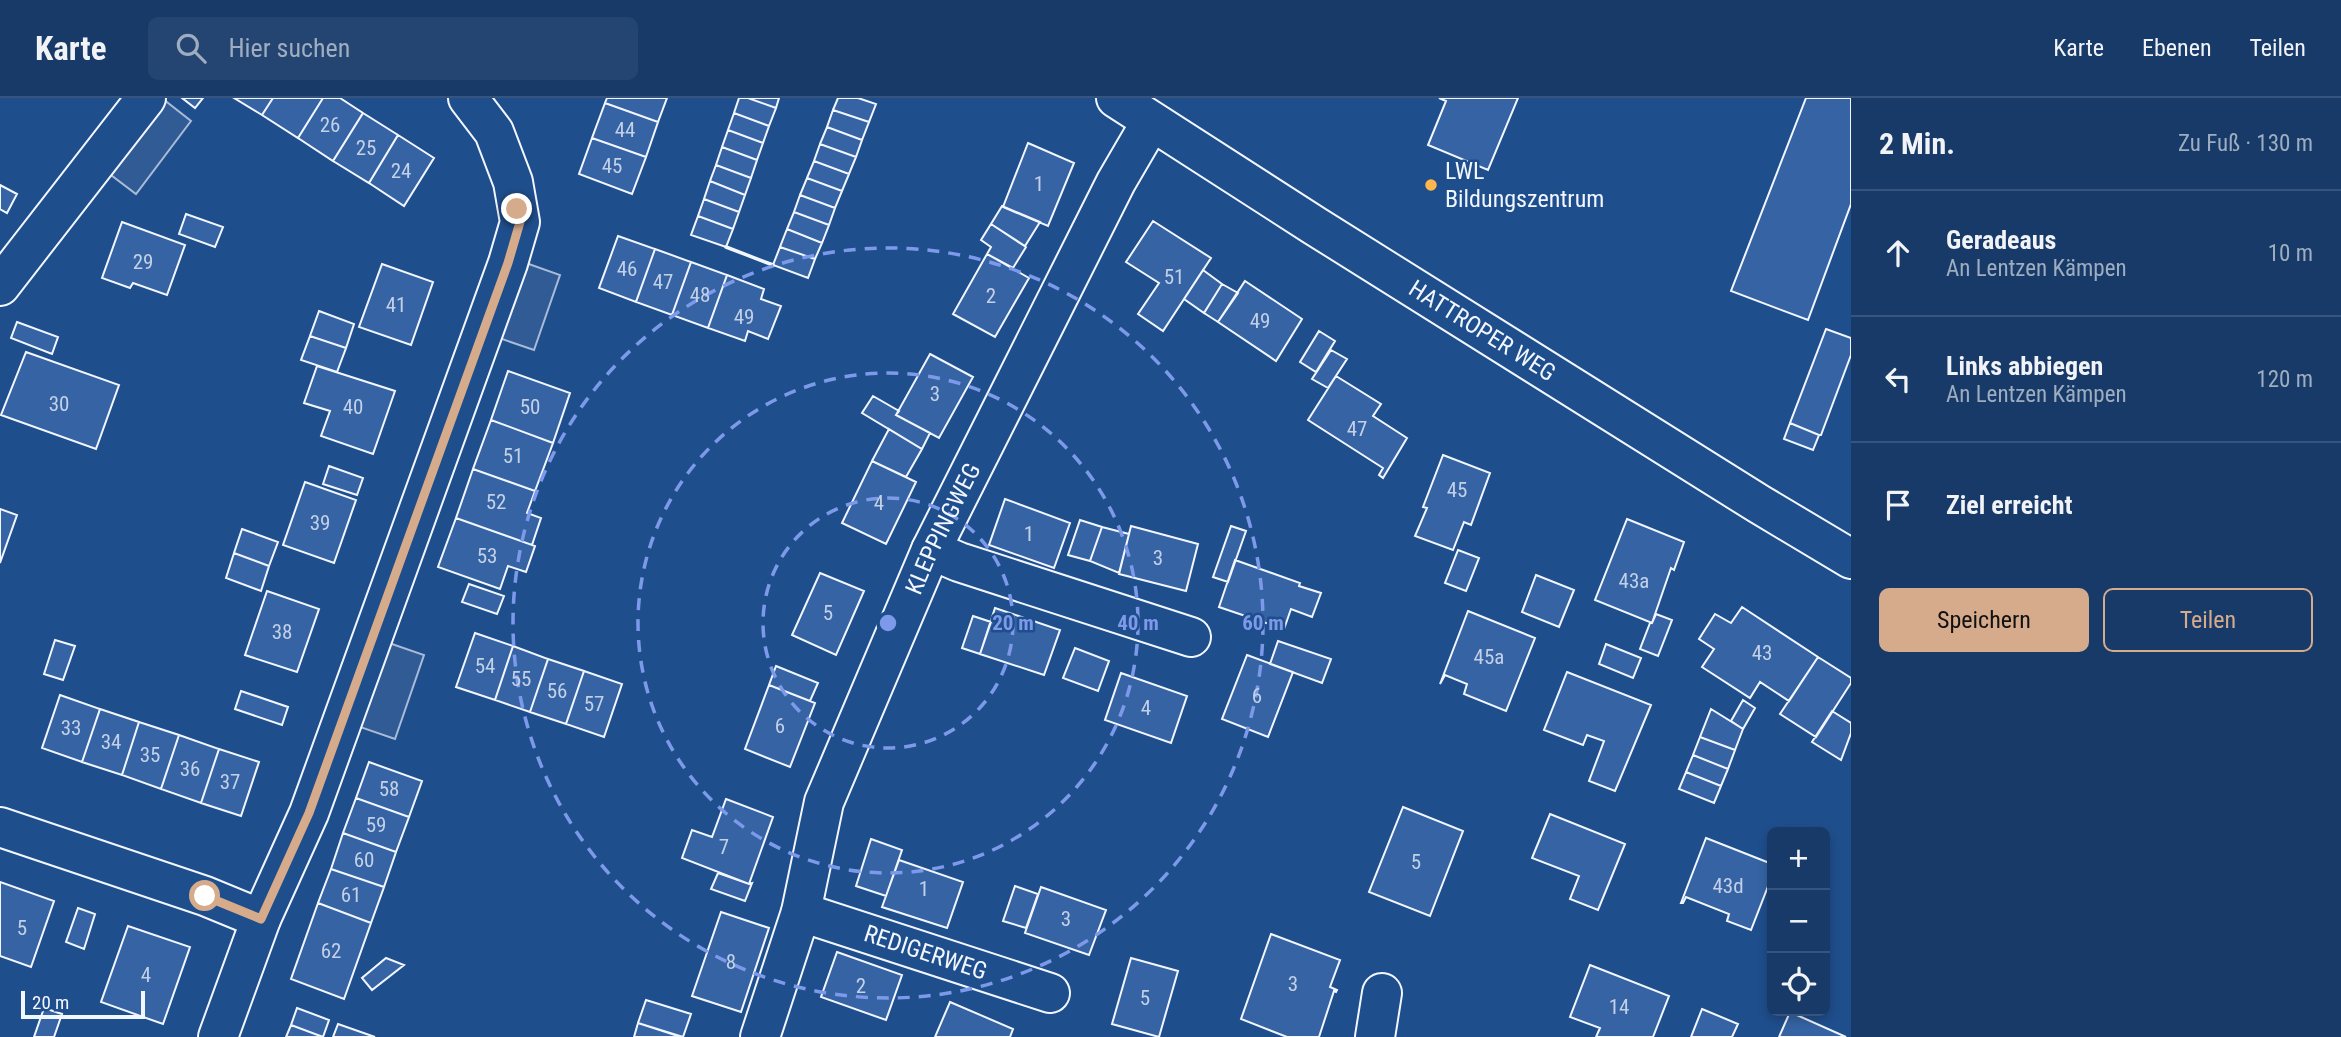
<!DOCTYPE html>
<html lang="de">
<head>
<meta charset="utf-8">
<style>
  body { margin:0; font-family:"Roboto Condensed",sans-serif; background:#244571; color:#f1f3f6 }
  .controls { position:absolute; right:21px; bottom:21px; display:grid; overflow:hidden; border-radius:10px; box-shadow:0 4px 10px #0003 }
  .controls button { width:63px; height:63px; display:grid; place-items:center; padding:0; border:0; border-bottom:2px solid #36547d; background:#173a69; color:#f1f3f6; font:35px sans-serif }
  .scale { position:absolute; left:21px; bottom:18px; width:124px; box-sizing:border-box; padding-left:7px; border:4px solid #f2f6ff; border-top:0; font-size:19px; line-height:24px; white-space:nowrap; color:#f2f6ff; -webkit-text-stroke:5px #1f4e8c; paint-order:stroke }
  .stop { position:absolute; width:21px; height:21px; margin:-16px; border:5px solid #d6ab8b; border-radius:50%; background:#fff }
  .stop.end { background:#d6ab8b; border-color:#fff; box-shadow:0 2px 7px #0008 }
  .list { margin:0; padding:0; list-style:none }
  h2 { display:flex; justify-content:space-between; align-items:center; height:91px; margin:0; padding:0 28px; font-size:30px }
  h2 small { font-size:23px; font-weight:400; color:#9eadc0 }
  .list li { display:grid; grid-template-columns:46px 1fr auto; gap:21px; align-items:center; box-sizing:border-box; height:126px; padding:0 28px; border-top:2px solid #36547d }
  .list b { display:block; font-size:26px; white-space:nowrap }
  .list p { margin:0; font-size:23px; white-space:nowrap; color:#9eadc0 }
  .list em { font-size:23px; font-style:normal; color:#9eadc0 }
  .actions { display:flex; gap:14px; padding:21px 28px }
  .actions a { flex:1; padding:16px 0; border:2px solid #d6ab8b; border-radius:10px; text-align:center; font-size:24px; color:#d6ab8b }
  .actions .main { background:#d6ab8b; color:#111 }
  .icon { flex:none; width:38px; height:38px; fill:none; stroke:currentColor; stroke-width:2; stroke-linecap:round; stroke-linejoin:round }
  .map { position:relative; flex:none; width:1851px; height:939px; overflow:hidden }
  header { display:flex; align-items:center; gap:42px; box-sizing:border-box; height:98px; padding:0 35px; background:#173a69; border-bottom:2px solid #36547d }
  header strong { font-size:33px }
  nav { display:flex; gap:38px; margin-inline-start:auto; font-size:24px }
  .search { width:490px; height:63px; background:#244571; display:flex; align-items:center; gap:18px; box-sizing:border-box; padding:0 24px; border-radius:10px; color:#9eadc0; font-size:26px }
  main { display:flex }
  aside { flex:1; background:#173a69 }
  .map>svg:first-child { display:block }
  .built { fill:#305b95; stroke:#a8bbd7; stroke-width:2 }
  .building { fill:#3563a3; stroke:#f2f6ff; stroke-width:2 }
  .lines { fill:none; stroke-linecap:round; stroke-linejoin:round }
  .minor-casing { stroke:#f2f6ff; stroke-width:42 }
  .major-casing { stroke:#f2f6ff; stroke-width:42 }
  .minor { stroke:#1f4e8c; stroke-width:38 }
  .major { stroke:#1f4e8c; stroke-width:38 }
  .wall { stroke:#f2f6ff; stroke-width:3.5 }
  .route { stroke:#d6ab8b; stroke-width:9 }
  .ring { fill:none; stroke:#7d9aea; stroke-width:3.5; stroke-dasharray:12 9 }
  .poi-dot { fill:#ffb74d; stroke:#1f4e8c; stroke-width:2.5 }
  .labels { text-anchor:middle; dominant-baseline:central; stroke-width:5; stroke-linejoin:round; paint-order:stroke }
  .number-label { font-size:21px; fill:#c3d1e8 }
  .poi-label { font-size:24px; fill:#f2f6ff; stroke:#1f4e8c; text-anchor:start }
  .street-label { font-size:24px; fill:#f2f6ff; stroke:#1f4e8c }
  .centre { fill:#7d9aea; stroke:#1f4e8c; stroke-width:3.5 }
  .ring-label { font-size:21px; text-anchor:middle; font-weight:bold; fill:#7d9aea; stroke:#1f4e8c; stroke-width:5; stroke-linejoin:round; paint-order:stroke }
</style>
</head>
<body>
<header>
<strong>Karte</strong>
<div class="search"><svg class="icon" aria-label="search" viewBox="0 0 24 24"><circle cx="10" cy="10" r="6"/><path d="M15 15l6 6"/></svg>Hier suchen</div>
<nav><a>Karte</a><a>Ebenen</a><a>Teilen</a></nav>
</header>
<main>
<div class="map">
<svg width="1851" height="939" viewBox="0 0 1851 939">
  <rect width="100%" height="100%" fill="#1f4e8c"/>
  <path class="built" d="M 163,1 L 191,23 L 136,96 L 107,74 Z
    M 526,165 L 560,177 L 534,252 L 499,240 Z
    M 389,545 L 424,557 L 395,641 L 360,629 Z"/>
  <path class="building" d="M 182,0 L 203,0 L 195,10 Z
    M 234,0 L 273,0 L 262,17 Z
    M 273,0 L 323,0 L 298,40 L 262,17 Z
    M 323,0 L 340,0 L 363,15 L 333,63 L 298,40 Z
    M 607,0 L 667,0 L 658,24 L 605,5 Z
    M 739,0 L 748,0 L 776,10 L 769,28 L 734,15 Z
    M 748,0 L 779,0 L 776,10 Z
    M 838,0 L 858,0 L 876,6 L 869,24 L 833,12 Z
    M 1439,0 L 1518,0 L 1488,72 L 1428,47 L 1446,3 Z
    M 1806,0 L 1851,0 L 1851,106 L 1808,222 L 1731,193 Z
    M 605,5 L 658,24 L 646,59 L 592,40 Z
    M 833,12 L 869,24 L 862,42 L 827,29 Z
    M 363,15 L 398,37 L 369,85 L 333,63 Z
    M 734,15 L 769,28 L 763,45 L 728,32 Z
    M 827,29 L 862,42 L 856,59 L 820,46 Z
    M 728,32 L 763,45 L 757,62 L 722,49 Z
    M 398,37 L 434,60 L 404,108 L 369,85 Z
    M 592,40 L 646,59 L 632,96 L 579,76 Z
    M 1028,45 L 1074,65 L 1048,128 L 1003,109 Z
    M 820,46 L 856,59 L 849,76 L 814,63 Z
    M 722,49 L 757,62 L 751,80 L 716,67 Z
    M 814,63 L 849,76 L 842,93 L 807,80 Z
    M 716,67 L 751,80 L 745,97 L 710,83 Z
    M 807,80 L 842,93 L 835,110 L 800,97 Z
    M 710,83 L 745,97 L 739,114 L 704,101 Z
    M 0,87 L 17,96 L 7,115 L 0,111 Z
    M 800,97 L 835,110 L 829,127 L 794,114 Z
    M 704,101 L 739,114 L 733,131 L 698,118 Z
    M 1002,108 L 1040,124 L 1025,148 L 991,126 Z
    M 794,114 L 829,127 L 822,145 L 787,131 Z
    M 186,116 L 223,129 L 215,149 L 179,136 Z
    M 698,118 L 733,131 L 726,149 L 691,137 Z
    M 1153,123 L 1211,160 L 1163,233 L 1138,216 L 1159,185 L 1126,164 Z
    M 122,124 L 185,147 L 167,197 L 133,185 L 130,190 L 102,180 Z
    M 991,126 L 1026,149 L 1013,170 L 987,156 L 991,149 L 981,142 Z
    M 787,131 L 822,145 L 815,161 L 780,149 Z
    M 618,138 L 655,151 L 636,204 L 599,190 Z
    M 780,149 L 815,161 L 808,180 L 773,167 Z
    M 655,151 L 691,164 L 672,217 L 636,204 Z
    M 987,156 L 1029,180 L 995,239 L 953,216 Z
    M 691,164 L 727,177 L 708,230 L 672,217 Z
    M 382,166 L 433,184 L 411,247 L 359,229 Z
    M 1203,172 L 1222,186 L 1204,215 L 1184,201 Z
    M 727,177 L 764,191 L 761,201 L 781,208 L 768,241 L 748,233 L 745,243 L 708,230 Z
    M 1245,183 L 1302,221 L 1276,263 L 1218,224 Z
    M 1222,186 L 1238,195 L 1218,224 L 1204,215 Z
    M 319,213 L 354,226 L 346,250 L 310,238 Z
    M 17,224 L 58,239 L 52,256 L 11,240 Z
    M 1826,231 L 1851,240 L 1851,257 L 1821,337 L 1819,337 L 1790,325 Z
    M 1319,233 L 1335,243 L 1316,274 L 1300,264 Z
    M 310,238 L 346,250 L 337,274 L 301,262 Z
    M 1331,252 L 1347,261 L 1328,290 L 1312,281 Z
    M 26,254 L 119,287 L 96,351 L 1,317 Z
    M 930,256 L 973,279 L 939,340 L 896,317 Z
    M 317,268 L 395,293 L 373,356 L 321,338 L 330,313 L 304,305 Z
    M 508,273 L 570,295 L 553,345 L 491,322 Z
    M 1336,278 L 1381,306 L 1373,318 L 1407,340 L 1383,380 L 1379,377 L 1383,370 L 1308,322 Z
    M 873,298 L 899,313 L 896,317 L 930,335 L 922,351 L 862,315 Z
    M 491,322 L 553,345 L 535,393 L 473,371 Z
    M 1790,325 L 1819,337 L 1813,352 L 1784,341 Z
    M 889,331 L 922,351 L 906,379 L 872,363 Z
    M 1443,357 L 1490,375 L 1471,427 L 1464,424 L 1453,452 L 1415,438 L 1427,410 L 1423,409 Z
    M 872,363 L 916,384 L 886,446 L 842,425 Z
    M 329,368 L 363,380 L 357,397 L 323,386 Z
    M 473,371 L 535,393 L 527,415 L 541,420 L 532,447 L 456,420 Z
    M 305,384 L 356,402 L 334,465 L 283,447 Z
    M 1005,401 L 1070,425 L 1054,470 L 989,447 Z
    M 0,411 L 17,417 L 0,465 Z
    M 456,420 L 535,448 L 526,474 L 508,468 L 500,491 L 438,469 Z
    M 1627,421 L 1684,444 L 1674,472 L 1671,470 L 1652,525 L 1595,502 Z
    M 1080,422 L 1102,429 L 1090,463 L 1068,457 Z
    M 1131,428 L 1198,446 L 1186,493 L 1119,476 Z
    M 1231,428 L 1246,433 L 1228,484 L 1213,479 Z
    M 1102,429 L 1129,436 L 1119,475 L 1090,463 Z
    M 242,431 L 278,444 L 269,468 L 234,455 Z
    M 1458,452 L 1479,460 L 1466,493 L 1445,485 Z
    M 234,455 L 269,468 L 261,493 L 226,480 Z
    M 1235,462 L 1300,485 L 1299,488 L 1321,495 L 1312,519 L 1291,511 L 1284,531 L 1219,509 Z
    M 820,475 L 864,493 L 836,557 L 792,537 Z
    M 1536,477 L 1574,492 L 1559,529 L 1522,514 Z
    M 469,486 L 504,498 L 497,516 L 462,504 Z
    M 267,493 L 319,511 L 297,574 L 245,557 Z
    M 1742,509 L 1818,559 L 1789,603 L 1760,584 L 1750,600 L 1702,569 L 1714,551 L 1699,541 L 1715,516 L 1731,525 Z
    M 995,510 L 1060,532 L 1044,577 L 980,556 Z
    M 1468,513 L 1535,540 L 1506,613 L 1464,596 L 1467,586 L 1445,577 L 1440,586 Z
    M 1656,516 L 1672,522 L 1658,558 L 1640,551 L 1650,525 L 1652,525 Z
    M 973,518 L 991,524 L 980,556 L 962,550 Z
    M 475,535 L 513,548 L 495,602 L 456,589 Z
    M 55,542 L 75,548 L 63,582 L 44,576 Z
    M 1278,543 L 1331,561 L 1322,585 L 1270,566 Z
    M 1606,546 L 1641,560 L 1633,580 L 1599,566 Z
    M 513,548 L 548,561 L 530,614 L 495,602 Z
    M 1075,550 L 1109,563 L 1098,593 L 1063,580 Z
    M 1247,557 L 1293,574 L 1268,639 L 1222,621 Z
    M 1818,559 L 1851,580 L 1851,585 L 1816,639 L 1780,616 Z
    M 548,561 L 584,573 L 566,626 L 530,614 Z
    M 776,568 L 818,585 L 810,603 L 769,587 Z
    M 584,573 L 622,586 L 604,639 L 566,626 Z
    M 1567,574 L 1651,607 L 1615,693 L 1589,683 L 1604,643 L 1587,637 L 1583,647 L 1544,632 Z
    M 1121,575 L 1187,598 L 1171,645 L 1105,622 Z
    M 769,587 L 815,605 L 790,669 L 745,651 Z
    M 241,593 L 288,609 L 282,627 L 235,611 Z
    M 60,597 L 100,611 L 82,664 L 42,650 Z
    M 1743,602 L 1755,610 L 1743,631 L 1731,623 Z
    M 100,611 L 139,624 L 122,677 L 82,664 Z
    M 1711,611 L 1743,631 L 1735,652 L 1700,639 Z
    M 1832,613 L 1851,625 L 1851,635 L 1841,662 L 1812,644 Z
    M 139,624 L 179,637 L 161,691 L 122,677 Z
    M 179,637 L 219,651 L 201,705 L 161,691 Z
    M 1700,639 L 1735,652 L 1728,671 L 1693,657 Z
    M 219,651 L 259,664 L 241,718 L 201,705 Z
    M 1693,657 L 1728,671 L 1721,688 L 1686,674 Z
    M 369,664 L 422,683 L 409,719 L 356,700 Z
    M 1686,674 L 1721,688 L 1714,705 L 1679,691 Z
    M 356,700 L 409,719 L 396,754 L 343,735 Z
    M 726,701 L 773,719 L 749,786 L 682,760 L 692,732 L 712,739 Z
    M 1403,709 L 1463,733 L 1430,818 L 1369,794 Z
    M 1550,716 L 1625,746 L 1598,812 L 1570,801 L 1579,778 L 1532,760 Z
    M 343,735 L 396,754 L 384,789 L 331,771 Z
    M 1706,740 L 1772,766 L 1772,778 L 1751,832 L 1727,823 L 1729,816 L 1686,799 L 1683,805 L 1681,805 Z
    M 871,741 L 902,752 L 886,798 L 856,788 Z
    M 899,762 L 963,784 L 947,830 L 882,809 Z
    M 331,771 L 384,789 L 371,825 L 318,805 Z
    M 718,775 L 749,786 L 752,785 L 745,803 L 711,791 Z
    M 0,784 L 54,803 L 31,869 L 0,858 Z
    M 1015,788 L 1038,796 L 1026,830 L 1003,823 Z
    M 1041,789 L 1106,812 L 1089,857 L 1025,835 Z
    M 318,805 L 371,825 L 344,901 L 291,881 Z
    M 78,810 L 95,816 L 84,851 L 66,844 Z
    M 721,814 L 769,830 L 741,914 L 692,898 Z
    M 128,828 L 190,849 L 163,926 L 101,904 Z
    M 1271,836 L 1340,862 L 1330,889 L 1337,892 L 1336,894 L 1334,893 L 1319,939 L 1287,939 L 1241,921 Z
    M 837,854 L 902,877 L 886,922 L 821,899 Z
    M 386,860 L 404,867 L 372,892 L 362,880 Z
    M 1131,860 L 1178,873 L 1159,939 L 1112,926 Z
    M 1590,867 L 1669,898 L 1653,939 L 1596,939 L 1600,930 L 1570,919 Z
    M 646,902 L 691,916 L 683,939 L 638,925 Z
    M 950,904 L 1013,931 L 1010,939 L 935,939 Z
    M 44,910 L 62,916 L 54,939 L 34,939 Z
    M 297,910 L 329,922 L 323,939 L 291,927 Z
    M 1702,911 L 1738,926 L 1732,939 L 1691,939 Z
    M 1790,914 L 1846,939 L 1779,939 Z
    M 638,925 L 681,939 L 634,939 Z
    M 338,926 L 375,939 L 333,939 Z
    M 291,927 L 323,939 L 286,939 Z"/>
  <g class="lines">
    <defs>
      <g id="minor">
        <path d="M 0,188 L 146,0"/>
        <path d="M 931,452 L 959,464 L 1191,539"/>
        <path d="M 0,729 L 205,798 L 261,821"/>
        <path id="s1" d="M 801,814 L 1050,895"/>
        <path d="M 218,939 L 261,821 L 309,715 L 508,165 L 520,124 L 513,84 L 494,34 L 468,0"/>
        <path id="s2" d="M 760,939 L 801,814 L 824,704 L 931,452 L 1116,84 L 1151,24"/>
        <path d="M 1375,939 L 1382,895"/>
      </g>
      <g id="major">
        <path id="s3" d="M 1116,0 L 1315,128 L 1759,406 L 1851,461"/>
      </g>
    </defs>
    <use href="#minor" class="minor-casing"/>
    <use href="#major" class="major-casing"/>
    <use href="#minor" class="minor"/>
    <use href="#major" class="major"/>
    <path class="wall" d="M 726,149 L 773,167"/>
  </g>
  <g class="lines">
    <path class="route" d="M 205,798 L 261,821 L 309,715 L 508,165 L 520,124 L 517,111"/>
  </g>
  <g class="ring">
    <circle cx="888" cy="525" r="125"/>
    <circle cx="888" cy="525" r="250"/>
    <circle cx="888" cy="525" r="375"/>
  </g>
  <circle class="poi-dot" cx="1431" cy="87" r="7"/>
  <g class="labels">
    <g class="number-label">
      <text x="330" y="27">26</text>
      <text x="625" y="32">44</text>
      <text x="366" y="50">25</text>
      <text x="612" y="68">45</text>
      <text x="401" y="73">24</text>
      <text x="1039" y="86">1</text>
      <text x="143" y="164">29</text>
      <text x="627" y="171">46</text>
      <text x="1174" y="179">51</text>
      <text x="663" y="184">47</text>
      <text x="700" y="197">48</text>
      <text x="991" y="198">2</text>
      <text x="396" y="207">41</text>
      <text x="744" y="219">49</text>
      <text x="1260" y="223">49</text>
      <text x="935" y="296">3</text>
      <text x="59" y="306">30</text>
      <text x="353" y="309">40</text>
      <text x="530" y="309">50</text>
      <text x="1357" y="331">47</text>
      <text x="513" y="358">51</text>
      <text x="1457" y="392">45</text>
      <text x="496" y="404">52</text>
      <text x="879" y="405">4</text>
      <text x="320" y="425">39</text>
      <text x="1029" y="436">1</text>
      <text x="487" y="458">53</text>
      <text x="1158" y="460">3</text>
      <text x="1634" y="483">43a</text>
      <text x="828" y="515">5</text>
      <text x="282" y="534">38</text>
      <text x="1762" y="555">43</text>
      <text x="1489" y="559">45a</text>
      <text x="485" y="568">54</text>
      <text x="521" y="581">55</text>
      <text x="557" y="593">56</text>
      <text x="1257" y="598">6</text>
      <text x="594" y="606">57</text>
      <text x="1146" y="610">4</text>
      <text x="780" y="628">6</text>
      <text x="71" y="630">33</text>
      <text x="111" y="644">34</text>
      <text x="150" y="657">35</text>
      <text x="190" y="671">36</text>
      <text x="230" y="684">37</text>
      <text x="389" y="691">58</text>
      <text x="376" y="727">59</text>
      <text x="724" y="749">7</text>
      <text x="364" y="762">60</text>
      <text x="1416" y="764">5</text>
      <text x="1728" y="788">43d</text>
      <text x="924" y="791">1</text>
      <text x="351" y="797">61</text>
      <text x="1066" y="821">3</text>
      <text x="22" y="830">5</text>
      <text x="331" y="853">62</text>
      <text x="731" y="864">8</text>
      <text x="146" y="877">4</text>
      <text x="1293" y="886">3</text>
      <text x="861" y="888">2</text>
      <text x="1145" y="900">5</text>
      <text x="1619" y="909">14</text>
    </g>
    <g class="poi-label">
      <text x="1445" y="73">LWL<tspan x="1445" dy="28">Bildungszentrum</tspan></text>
    </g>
    <g class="street-label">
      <text stroke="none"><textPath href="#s3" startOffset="434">HATTROPER WEG</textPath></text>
      <text stroke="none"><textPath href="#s2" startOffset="542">KLEPPINGWEG</textPath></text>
      <text stroke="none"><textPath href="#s1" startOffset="131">REDIGERWEG</textPath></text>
    </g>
  </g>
  <circle cx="888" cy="525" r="10" class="centre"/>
  <g class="ring-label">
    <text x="1013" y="532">20 m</text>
    <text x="1138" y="532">40 m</text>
    <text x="1263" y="532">60 m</text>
  </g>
</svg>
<div class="controls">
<button>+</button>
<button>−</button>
<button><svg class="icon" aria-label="locate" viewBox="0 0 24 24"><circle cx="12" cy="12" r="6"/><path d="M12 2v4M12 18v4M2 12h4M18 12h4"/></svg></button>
</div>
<div class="scale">20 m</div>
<div class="stop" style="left:205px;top:798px"></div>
<div class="stop end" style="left:517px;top:111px"></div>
</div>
<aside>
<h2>2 Min.<small>Zu Fuß · 130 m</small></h2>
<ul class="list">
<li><svg class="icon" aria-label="ahead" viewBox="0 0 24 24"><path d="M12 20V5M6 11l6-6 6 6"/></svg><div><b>Geradeaus</b><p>An Lentzen Kämpen</p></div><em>10 m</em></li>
<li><svg class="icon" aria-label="left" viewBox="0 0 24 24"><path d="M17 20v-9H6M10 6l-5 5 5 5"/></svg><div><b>Links abbiegen</b><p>An Lentzen Kämpen</p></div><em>120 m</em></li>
<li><svg class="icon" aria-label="arrive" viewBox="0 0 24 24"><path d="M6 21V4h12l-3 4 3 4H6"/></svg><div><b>Ziel erreicht</b></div></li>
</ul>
<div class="actions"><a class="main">Speichern</a><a>Teilen</a></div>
</aside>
</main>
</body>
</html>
